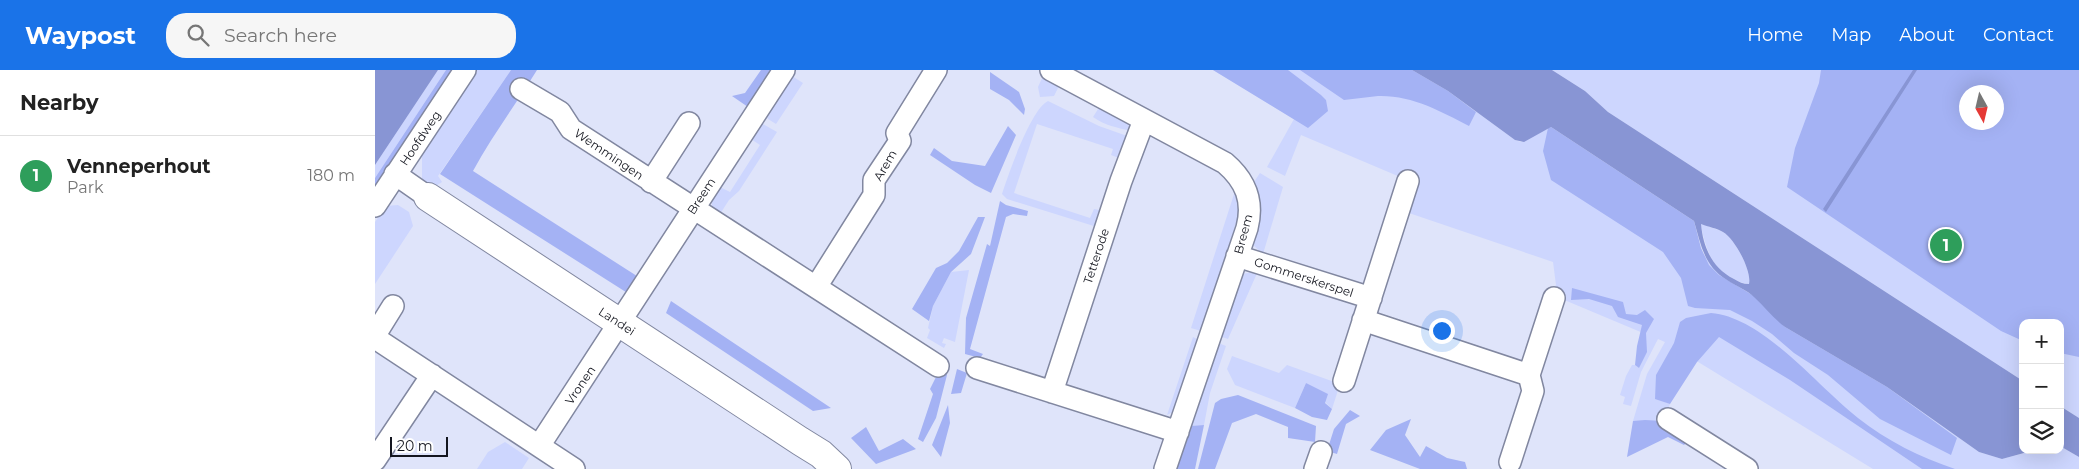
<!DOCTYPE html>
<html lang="en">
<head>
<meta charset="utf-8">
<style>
  body { margin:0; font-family:Montserrat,sans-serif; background:#f6f6f6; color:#222 }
  .controls { position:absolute; right:15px; bottom:15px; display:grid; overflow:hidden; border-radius:10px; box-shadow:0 5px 20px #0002 }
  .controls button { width:45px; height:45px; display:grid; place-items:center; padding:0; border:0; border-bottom:1px solid #e0e0e0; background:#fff; color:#222; font:25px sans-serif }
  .compass { position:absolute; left:1584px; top:15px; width:45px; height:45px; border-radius:50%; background:#fff; box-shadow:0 5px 20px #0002; rotate:172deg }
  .scale { position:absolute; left:15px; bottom:12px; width:58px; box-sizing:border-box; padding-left:5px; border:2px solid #14161f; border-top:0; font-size:14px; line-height:18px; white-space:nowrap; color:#14161f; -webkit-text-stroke:4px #fff; paint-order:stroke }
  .you { position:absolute; left:1066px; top:260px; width:18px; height:18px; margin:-12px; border:4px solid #fff; border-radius:50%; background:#1a73e8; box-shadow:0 0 0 8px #1a73e833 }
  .badge { display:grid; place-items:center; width:32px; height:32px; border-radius:50%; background:#1a73e8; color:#fff; font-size:16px; font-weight:700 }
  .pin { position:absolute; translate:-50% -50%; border:2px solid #fff; box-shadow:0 1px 5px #0006 }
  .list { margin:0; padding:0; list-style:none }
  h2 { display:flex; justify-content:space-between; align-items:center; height:65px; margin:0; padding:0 20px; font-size:21px }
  h2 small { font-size:16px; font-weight:400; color:#767676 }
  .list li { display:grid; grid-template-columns:32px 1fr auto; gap:15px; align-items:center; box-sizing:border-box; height:80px; padding:0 20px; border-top:1px solid #e0e0e0 }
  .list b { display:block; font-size:19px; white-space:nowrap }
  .list p { margin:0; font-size:16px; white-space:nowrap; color:#767676 }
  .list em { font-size:16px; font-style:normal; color:#767676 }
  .icon { flex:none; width:28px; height:28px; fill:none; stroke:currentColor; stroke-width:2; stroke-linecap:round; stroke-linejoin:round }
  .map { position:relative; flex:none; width:1704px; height:399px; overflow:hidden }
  header { display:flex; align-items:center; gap:30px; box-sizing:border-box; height:70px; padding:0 25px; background:#1a73e8; color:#fff }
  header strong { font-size:24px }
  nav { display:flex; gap:28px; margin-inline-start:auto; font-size:18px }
  .search { width:350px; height:45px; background:#f6f6f6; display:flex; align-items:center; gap:12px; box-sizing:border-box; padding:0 18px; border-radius:20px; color:#767676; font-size:19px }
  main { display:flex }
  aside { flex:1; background:#fff }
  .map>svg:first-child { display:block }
  .green { fill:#cdd6fe; fill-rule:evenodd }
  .forest { fill:#a4b2f4; fill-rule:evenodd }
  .water { fill:#8895d4; fill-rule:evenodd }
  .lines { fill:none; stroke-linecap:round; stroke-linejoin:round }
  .minor-casing { stroke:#8187a0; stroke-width:24 }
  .tertiary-casing { stroke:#8187a0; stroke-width:30 }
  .minor { stroke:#fff; stroke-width:21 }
  .tertiary { stroke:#fff; stroke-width:28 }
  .labels { text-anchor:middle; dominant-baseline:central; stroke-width:4.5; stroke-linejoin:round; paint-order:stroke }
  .street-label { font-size:12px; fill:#14161f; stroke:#fff }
</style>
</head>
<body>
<header>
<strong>Waypost</strong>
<div class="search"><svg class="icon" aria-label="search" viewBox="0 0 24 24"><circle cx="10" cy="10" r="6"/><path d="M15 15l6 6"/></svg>Search here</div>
<nav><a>Home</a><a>Map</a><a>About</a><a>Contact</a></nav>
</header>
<main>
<aside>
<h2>Nearby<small></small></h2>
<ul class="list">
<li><span class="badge" style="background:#2e9e5b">1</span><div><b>Venneperhout</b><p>Park</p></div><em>180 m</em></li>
</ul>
</aside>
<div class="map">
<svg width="1704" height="399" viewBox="0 0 1704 399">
  <rect width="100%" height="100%" fill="#dfe4fa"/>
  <path class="green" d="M 63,0 L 71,0 L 0,108 L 0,95 Z
    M 100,0 L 136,0 L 63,106 L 67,112 L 53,121 L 47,116 L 47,84 Z
    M 838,0 L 1037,0 L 1073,21 L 1140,70 L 1146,72 L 1176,57 L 1329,185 L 1353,211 L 1371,221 L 1410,257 L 1512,317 L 1604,382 L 1627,389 L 1661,380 L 1685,380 L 1685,376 L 1704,387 L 1704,399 L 1498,399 L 1297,276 L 1280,328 L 1295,334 L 1288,351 L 1258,351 L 1272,304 L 1290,272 L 1283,269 L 1266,302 L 1256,336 L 1248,334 L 1250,327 L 1245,325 L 1251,306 L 1257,295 L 1260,295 L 1264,298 L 1268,263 L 1175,224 L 1181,215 L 1178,192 L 1031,142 L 1044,115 L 926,65 L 910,106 L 892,97 L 919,49 Z
    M 1177,0 L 1704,0 L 1704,348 L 1685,336 L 1685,253 L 1648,253 L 1648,311 L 1233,42 L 1210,21 ZM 1592,22 L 1622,22 L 1622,52 L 1592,52 Z
    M 417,6 L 428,13 L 401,54 L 393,49 L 391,45 Z
    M 668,6 L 684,16 L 679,26 L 665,27 L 663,17 Z
    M 673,31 L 724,56 L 755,67 L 746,89 L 736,85 L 738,79 L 662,54 L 639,123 L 715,148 L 719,139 L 725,140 L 722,157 L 632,129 L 627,124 C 633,105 656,39 673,31 Z
    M 725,36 L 752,51 L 756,61 C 743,58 729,55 718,47 Z
    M 386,53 L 402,62 L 364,121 L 354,130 L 345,144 L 337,136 L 337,128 L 345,117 L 355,122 L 385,75 L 376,69 Z
    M 885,103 L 908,117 L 888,184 L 877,174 L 882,140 L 879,112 Z
    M 860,121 L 863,124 L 865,141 L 826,261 L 816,258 Z
    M 23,135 L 34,142 L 38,156 L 0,214 L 0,152 L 11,136 Z
    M 1325,153 C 1332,157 1341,158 1348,162 C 1360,169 1377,201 1374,214 C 1367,214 1361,210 1355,207 C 1334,195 1331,176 1325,153 Z
    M 594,200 L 580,272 L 569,268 L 567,273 L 571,274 L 569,278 L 552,268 L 555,260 L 553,258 L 558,236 L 576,202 Z
    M 883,201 L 853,269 L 844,266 L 862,205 Z
    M 818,267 L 824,270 L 800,341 L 792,345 Z
    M 841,272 L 851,276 L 835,323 L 829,355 L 815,356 Z
    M 857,286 L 904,303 L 912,295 L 965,314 L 957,339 L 931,313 L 920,338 L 860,315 L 852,299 Z
    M 130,372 L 154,388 L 147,399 L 102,399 L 113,382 Z"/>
  <path class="forest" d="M 71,0 L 78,0 L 0,119 L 0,108 Z
    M 136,0 L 162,0 C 141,34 117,66 98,101 L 265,208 L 254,224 L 65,104 Z
    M 386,0 L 397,0 L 373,37 L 357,26 L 370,23 Z
    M 838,0 L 913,0 L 946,25 L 951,30 L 953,41 L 933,58 Z
    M 925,0 L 1037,0 L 1073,21 L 1101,42 L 1094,56 C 1065,41 1037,25 1003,26 C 992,27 980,29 969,30 Z
    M 1446,0 L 1704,0 L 1704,287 L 1685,283 L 1685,253 L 1648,253 L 1648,271 L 1626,261 L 1412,117 L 1420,78 L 1444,13 ZM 1592,22 L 1622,22 L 1622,52 L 1592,52 Z
    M 615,2 L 644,22 L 650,39 L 649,45 L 634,30 L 615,19 Z
    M 633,56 L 641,65 L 616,123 L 600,115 L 555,85 L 559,78 L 577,91 L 610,96 Z
    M 1176,57 L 1319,151 L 1326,178 L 1334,195 L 1344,205 L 1379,226 L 1410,257 L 1512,317 L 1582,368 L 1576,385 L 1505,349 L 1453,305 L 1419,283 L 1397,264 L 1377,251 L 1355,240 L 1320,238 L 1313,236 L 1306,208 L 1288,182 L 1176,110 L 1168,81 L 1173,58 Z
    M 625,131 L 631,135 L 653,141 L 652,146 L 638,144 L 631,147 L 595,279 L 608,284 L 605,288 L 590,284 L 591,248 L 612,174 L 615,176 Z
    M 603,147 L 610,147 L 596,184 L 576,202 L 558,236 L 554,251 L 537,239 L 561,198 L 572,193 L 584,181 Z
    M 1197,218 L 1248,232 L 1251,244 L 1262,245 L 1270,240 L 1279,249 L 1271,263 L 1272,282 L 1264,298 L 1260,295 L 1262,276 L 1267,255 L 1243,247 L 1237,236 L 1214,229 L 1196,230 Z
    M 296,231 L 456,338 L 438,341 L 291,243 Z
    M 1336,243 C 1388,247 1442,316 1483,348 C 1512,371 1545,387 1580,399 L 1547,399 L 1415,310 L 1344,267 L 1322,292 L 1295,334 L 1280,329 L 1281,305 L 1299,273 L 1305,252 L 1311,248 Z
    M 566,297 L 572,305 L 561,348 L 548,372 L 543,369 L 558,324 L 555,319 Z
    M 582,299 L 592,303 L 586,323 L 576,324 Z
    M 931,313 L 953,324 L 950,333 L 957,339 L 952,350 L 937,347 L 920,338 Z
    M 863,325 L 941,356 L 940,372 L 913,368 L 913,357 L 881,344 L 857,353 L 840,399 L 823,399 L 840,333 L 846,329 Z
    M 573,335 L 575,353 L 566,387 L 557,375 Z
    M 975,340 L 985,346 L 971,354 L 962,384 L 952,381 L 959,359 Z
    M 1036,349 L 1030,365 L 1045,387 L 1051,376 L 1072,388 L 1090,392 L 1092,399 L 1045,399 L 995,380 L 1011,360 Z
    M 1270,350 L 1288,351 L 1314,370 L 1309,375 L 1293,367 L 1252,387 L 1258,351 Z
    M 829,355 L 820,399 L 802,399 L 815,356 Z
    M 491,357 L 504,381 L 528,369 L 541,379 L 501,394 L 476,368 Z"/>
  <path class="water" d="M 0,0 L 63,0 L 0,95 Z
    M 1037,0 L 1177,0 L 1210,21 L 1233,42 L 1648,311 L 1648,380 L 1660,380 L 1627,389 L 1604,382 L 1512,317 L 1410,257 C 1398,248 1390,237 1379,227 C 1372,220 1361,216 1352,210 C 1329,196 1326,175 1319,151 L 1176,57 L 1149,72 L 1140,70 L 1073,21 ZM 1326,154 C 1333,157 1342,158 1348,162 C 1360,169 1377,201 1374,214 C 1368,214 1364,212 1359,209 C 1337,198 1328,177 1326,154 Z
    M 1538,0 L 1542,0 L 1451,142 L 1448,139 Z
    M 1685,336 L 1704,348 L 1704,387 L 1685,376 Z"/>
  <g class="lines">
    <defs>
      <path id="minor" d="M 676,0 L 850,93 C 871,111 879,131 872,158 L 790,399
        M 146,19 L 185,42 L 196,59 L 563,296
        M 20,104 L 53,127
        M 276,112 L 314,53
        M 0,136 L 90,0
        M 862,186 L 996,228
        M 441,217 L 499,125 L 499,110 L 525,71 L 522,63 L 561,0
        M 988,250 L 1154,305
        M 0,265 L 18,236
        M 0,268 L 199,399
        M 602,298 L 803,362
        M 969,311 L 1033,111
        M 677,322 L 746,111 L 769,50
        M 1293,349 L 1372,399
        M 164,376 L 409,0
        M 0,390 L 57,305
        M 1135,392 L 1158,321 L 1154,305 L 1179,228
        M 940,399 L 946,382"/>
      <path id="tertiary" d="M 53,127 L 425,371 L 446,384 L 462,399"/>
    </defs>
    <use href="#minor" class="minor-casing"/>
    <use href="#tertiary" class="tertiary-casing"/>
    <use href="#minor" class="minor"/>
    <use href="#tertiary" class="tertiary"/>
  </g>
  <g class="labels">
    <g class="street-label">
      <text transform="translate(45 68) rotate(-56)">Hoofdweg</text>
      <text transform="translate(234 84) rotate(34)">Wemmingen</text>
      <text transform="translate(510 95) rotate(-60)">Arem</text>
      <text transform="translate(326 126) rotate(-57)">Breem</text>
      <text transform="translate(868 164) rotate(-75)">Breem</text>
      <text transform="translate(721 186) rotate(-72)">Tetterode</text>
      <text transform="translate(929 207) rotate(18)">Gommerskerspel</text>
      <text transform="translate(242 251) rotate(33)">Landei</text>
      <text transform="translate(205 315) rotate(-56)">Vronen</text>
    </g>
  </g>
</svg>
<div class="controls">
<button>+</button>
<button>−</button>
<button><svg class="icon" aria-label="layers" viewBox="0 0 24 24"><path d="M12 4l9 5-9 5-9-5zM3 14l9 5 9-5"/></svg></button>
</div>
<svg class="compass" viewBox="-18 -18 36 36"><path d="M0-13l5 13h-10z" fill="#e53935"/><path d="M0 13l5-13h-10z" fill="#767676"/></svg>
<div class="scale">20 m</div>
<div class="you"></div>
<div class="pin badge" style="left:1571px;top:175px;background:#2e9e5b">1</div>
</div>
</main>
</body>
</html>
